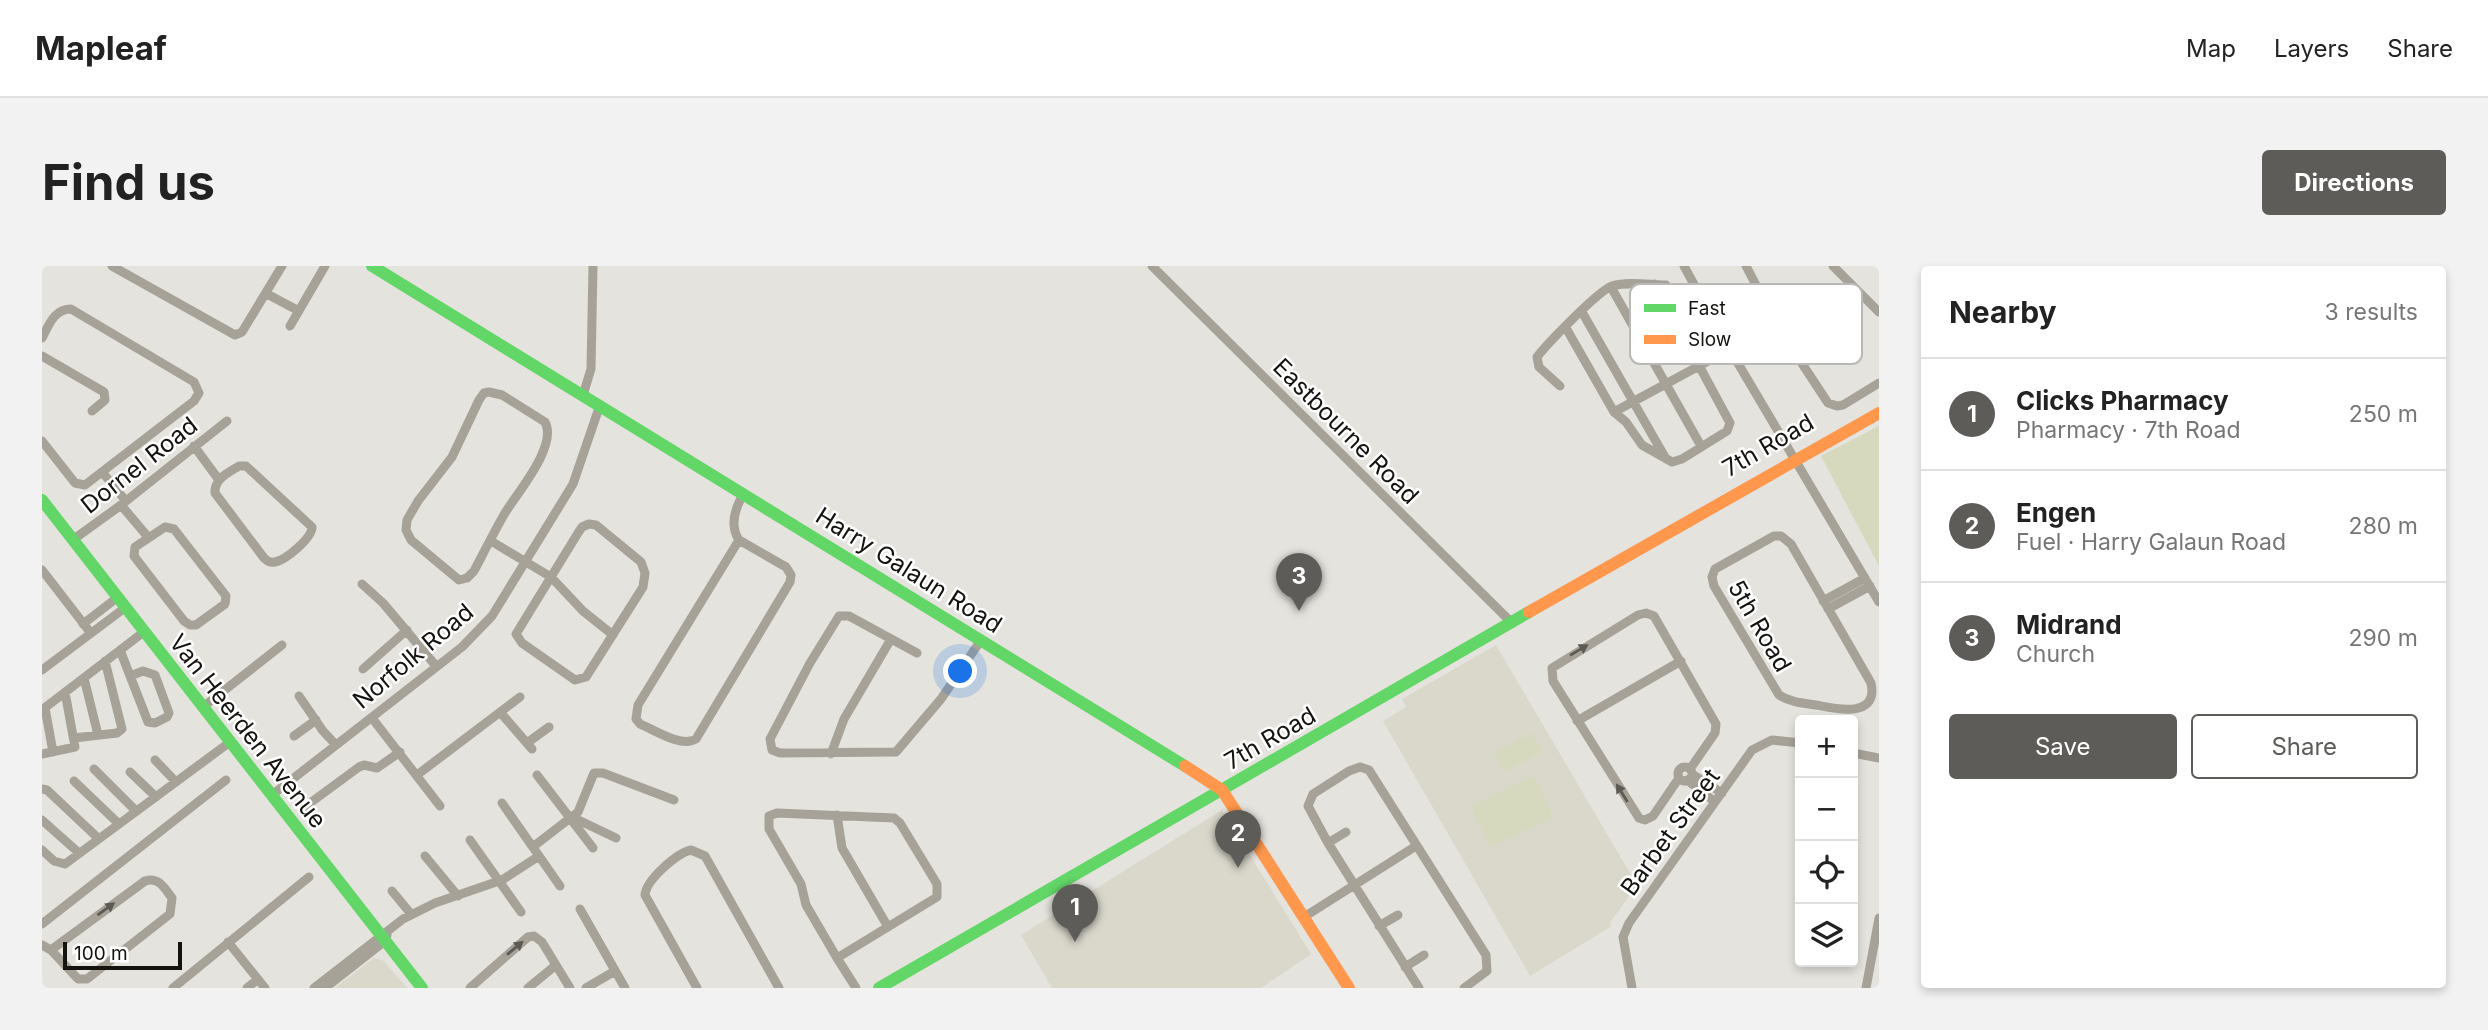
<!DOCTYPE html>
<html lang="en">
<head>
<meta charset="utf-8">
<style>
  body { margin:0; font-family:Inter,sans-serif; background:#f2f2f2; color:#222 }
  .controls { position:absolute; right:21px; bottom:21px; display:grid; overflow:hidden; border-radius:7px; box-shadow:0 4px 10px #0003 }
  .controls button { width:63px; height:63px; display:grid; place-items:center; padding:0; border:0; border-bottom:2px solid #e0e0e0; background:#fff; color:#222; font:35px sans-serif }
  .scale { position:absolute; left:21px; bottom:18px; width:119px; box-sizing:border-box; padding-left:7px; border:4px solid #141310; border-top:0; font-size:19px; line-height:24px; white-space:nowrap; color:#141310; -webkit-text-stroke:5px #fff; paint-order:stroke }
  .you { position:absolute; left:919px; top:406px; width:24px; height:24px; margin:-18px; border:5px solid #fff; border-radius:50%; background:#1a73e8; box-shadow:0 0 0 10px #1a73e833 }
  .badge { display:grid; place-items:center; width:46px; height:46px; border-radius:50%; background:#5d5c58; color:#fff; font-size:23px; font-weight:700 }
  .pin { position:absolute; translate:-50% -58px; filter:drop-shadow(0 2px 4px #0008) }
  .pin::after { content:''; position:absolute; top:37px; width:24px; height:21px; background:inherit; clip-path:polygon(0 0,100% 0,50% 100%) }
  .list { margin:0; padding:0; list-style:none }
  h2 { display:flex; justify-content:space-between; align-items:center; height:91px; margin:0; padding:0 28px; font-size:30px }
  h2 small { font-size:23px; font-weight:400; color:#767676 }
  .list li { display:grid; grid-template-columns:46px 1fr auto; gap:21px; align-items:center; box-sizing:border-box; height:112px; padding:0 28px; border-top:2px solid #e0e0e0 }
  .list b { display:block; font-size:26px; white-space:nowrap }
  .list p { margin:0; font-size:23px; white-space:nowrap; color:#767676 }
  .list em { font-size:23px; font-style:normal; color:#767676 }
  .actions { display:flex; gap:14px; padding:21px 28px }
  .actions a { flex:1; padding:16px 0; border:2px solid #5d5c58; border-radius:7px; text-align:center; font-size:24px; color:#5d5c58 }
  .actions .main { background:#5d5c58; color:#fff }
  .icon { flex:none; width:38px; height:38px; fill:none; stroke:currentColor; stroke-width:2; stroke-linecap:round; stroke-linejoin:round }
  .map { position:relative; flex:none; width:1837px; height:722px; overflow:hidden; border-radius:7px }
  header { display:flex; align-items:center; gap:42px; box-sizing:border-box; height:98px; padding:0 35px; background:#fff; border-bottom:2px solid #e0e0e0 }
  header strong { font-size:33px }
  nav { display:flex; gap:38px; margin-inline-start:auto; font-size:24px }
  .intro { display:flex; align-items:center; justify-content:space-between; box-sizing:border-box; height:168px; padding:0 42px }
  h1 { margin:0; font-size:49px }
  .button { padding:18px 32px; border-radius:7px; background:#5d5c58; color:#fff; font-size:24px; font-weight:700 }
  main { display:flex; gap:42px; padding:0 42px }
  aside { flex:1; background:#fff; border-radius:7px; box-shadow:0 4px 10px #0003 }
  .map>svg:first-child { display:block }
  .built { fill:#dad8cb }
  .green { fill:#d6d9be }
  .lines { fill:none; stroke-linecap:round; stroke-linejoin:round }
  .street { stroke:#a6a298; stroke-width:9 }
  .fast { stroke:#63d668; stroke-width:12 }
  .slow { stroke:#ff974d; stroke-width:12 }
  .oneway { fill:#5d5a54 }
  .labels { text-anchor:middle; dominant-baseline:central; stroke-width:5; stroke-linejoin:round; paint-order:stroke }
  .street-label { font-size:24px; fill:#141310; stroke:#fff }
  .key { fill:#fff; stroke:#b8b8b7; stroke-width:2 }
  .key-label { font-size:19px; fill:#141310 }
</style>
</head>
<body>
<header>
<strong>Mapleaf</strong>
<nav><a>Map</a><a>Layers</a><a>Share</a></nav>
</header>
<div class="intro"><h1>Find us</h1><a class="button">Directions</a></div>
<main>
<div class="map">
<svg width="1837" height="722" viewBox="0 0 1837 722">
  <rect width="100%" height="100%" fill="#e4e3dd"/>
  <path class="built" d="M 1454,379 L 1595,619 L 1570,654 L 1568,658 L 1570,660 L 1488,710 L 1341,455 L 1364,441 L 1360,433 Z
    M 1180,544 L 1269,688 L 1219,722 L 1010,722 L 979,669 Z
    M 332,692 L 342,695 L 365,722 L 293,722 Z"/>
  <path class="green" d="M 1837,160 L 1837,300 L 1779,190 Z
    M 1490,467 L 1500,486 L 1462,506 L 1452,487 Z
    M 1492,510 L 1511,551 L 1448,581 L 1429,540 Z"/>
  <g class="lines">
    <path class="street" d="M 70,0 L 193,69 L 200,66 L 240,0
      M 1110,0 L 1470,357
      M 1642,0 L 1681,72 L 1837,336
      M 1704,0 L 1726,42
      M 1791,0 L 1837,46
      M 1569,21 L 1659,180
      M 225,28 L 257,45
      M 1540,46 L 1624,193
      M 248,60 L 283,0
      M 1736,61 L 1786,137 L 1795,140 L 1801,139 L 1837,117
      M 1524,62 L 1572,146 L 1584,156 L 1600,179 L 1630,196 L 1640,193 L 1685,165 L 1688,157 L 1613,18
      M 0,72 C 7,59 12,43 29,43 L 152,116 L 157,127 L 152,135 L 43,219 L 33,217 L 0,175
      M 1652,88 L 1722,49 L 1726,42 L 1731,40 L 1741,43 L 1743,53 L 1736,61 L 1729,61 L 1724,56 L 1722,49
      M 0,90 L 62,126 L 63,134 L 50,145
      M 1518,120 L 1497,101 L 1495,91 C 1505,78 1556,25 1570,20 C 1586,15 1608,19 1624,19
      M 447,126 L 460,129 L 503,156 C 516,180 475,227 463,247 C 452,266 442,286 432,305 L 425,312 L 417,314 L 369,274 L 364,264 L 365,254 L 376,235 L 410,191 L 437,134 L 442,127 Z
      M 541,129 L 549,103 L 551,0
      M 1572,146 L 1729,61
      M 152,180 L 177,214
      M 197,200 L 204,200 L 270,261 C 270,272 244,294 233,296 C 227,297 226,295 222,292 L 173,227 C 172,213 186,207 197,200 Z
      M 61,207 L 84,235
      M 79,239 L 106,271
      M 547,258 L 554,259 L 599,296 L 603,307 L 601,321 L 544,411 L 533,414 L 480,377 L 474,368 L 536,267 L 540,261 Z
      M 123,261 L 132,263 L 184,330 L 183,338 L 154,359 L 148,359 L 142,355 L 92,290 L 93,281 Z
      M 1732,270 L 1739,270 L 1749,278 L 1829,417 C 1837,454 1791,442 1774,439 C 1761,437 1748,436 1737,429 L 1672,320 L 1670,311 L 1673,303 Z
      M 32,273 L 79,239 L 185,155
      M 697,274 L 744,301 L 749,309 L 748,316 L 654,473 C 639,482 613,464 598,458 L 594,453 L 596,439 Z
      M 697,274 C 687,259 693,242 702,227
      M 449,275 L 509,311 L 541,345 L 571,369
      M 0,304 L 48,366
      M 320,318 L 341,337 L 394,400
      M 1781,335 L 1823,312
      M 1786,343 L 1828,320
      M 41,358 L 76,331
      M 78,384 L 106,456 L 113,457 L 125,451 L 127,447 L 113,409 L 101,405 L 88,410
      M 875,387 L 807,350 L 797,350 L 768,397 L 728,473 L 730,484 L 738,487 L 854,486 L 899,433 L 939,374
      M 321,403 L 365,364
      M 0,404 L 84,341
      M 42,412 L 56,469
      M 257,430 L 281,465 L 294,479
      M 161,441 L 240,379
      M 3,442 L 11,486
      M 0,444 L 103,365
      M 458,446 L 490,483
      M 330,452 L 398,540
      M 1535,455 L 1639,395
      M 252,470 L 274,454
      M 32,472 L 75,467 L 80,463 L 63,395
      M 485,477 L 507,461
      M 1811,487 L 1837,492
      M 0,488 L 33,481 L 23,426
      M 789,488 L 802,453 L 849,373
      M 113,494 L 134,516
      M1636 508a7 7 0 1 1 14 0a7 7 0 1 1-14 0Z
      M 52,503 L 94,545
      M 88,506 L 114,531
      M 1650,508 L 1680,527
      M 375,509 L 478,431
      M 495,509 L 551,582
      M 1637,512 L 1611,550 L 1603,554 L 1597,552 L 1511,415 L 1510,402 L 1596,349 L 1604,347 L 1612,350 L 1674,458 L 1673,467 L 1648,503
      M 1645,514 L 1673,536
      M 32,515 L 77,558
      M 0,523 L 5,524 L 57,573
      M 230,529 L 420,381 L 450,350 L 531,218 L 558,139
      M 460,537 L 518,620
      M 264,540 L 317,501 L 322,499 L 335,502 L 358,486
      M 735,547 L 852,552 L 858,557 L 895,618 L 895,631 L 795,692 L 764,639 L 759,618 L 727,563 L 727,550 Z
      M 795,549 L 800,582 L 846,661
      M 530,551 L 574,572
      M 0,554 L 37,587
      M 428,574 L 479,646
      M 1286,577 L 1304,566
      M 492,580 L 536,546 L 552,507 L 561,507 L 632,534
      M 0,584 L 12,595 L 23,598 L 188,476
      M 383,590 L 416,630
      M 350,625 L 369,648
      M 538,643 L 583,722
      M 1262,651 L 1374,580
      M 0,658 L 184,514
      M 1337,660 L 1356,649
      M 186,676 L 223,722
      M 0,679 L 9,684 L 36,713 L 45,713 L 128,648 L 130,632 C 123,623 117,610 103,615 L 9,684
      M 795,692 L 814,722
      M 1363,701 L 1382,689
      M 131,722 L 267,611
      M 205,722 L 216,713
      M 272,722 L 361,653 L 393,637 L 460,614 L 497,590
      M 283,722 L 343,675 L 345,669
      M 428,722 L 486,671 L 492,670 L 500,676 L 528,722
      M 486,722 L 514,699
      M 544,722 L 573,705
      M 655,722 L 603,629 C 604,614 635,587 649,584 L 663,590 L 737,722
      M 1377,722 L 1286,577 L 1266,540 L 1271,528 L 1307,505 L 1318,501 L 1327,504 L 1444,689 L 1445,705 L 1422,722
      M 1590,722 L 1581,671 L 1587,657 L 1710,484 L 1730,474 L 1758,477
      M 1824,722 L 1837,652"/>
    <path class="fast" d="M 330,0 L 1143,500
      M 0,234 L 380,722
      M 837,722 L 1487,346"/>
    <path class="slow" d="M 1487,346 L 1837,147
      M 1143,500 L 1180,524 L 1307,722"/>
  </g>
  <defs><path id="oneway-solid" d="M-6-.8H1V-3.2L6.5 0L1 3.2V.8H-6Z" transform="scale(1.75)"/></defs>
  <g class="oneway">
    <use href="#oneway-solid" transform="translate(1537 384) rotate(-31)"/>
    <use href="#oneway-solid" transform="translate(1580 527) rotate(-122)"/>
    <use href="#oneway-solid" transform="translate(64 643) rotate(-36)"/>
    <use href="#oneway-solid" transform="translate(473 682) rotate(-40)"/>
  </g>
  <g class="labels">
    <g class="street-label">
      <text transform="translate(1304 165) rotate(45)">Eastbourne Road</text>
      <text transform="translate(1726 179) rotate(-30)">7th Road</text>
      <text transform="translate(97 199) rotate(-38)">Dornel Road</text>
      <text transform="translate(867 304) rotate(32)">Harry Galaun Road</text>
      <text transform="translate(1718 360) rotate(60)">5th Road</text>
      <text transform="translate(371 390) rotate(-40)">Norfolk Road</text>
      <text transform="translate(206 465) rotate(52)">Van Heerden Avenue</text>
      <text transform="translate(1228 472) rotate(-30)">7th Road</text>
      <text transform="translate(1628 566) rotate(-54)">Barbet Street</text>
    </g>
  </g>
  <rect x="1588" y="18" width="232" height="80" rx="10" class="key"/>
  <rect x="1602" y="38" width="32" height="8" fill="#63d668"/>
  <rect x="1602" y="69" width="32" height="9" fill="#ff974d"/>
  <g class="key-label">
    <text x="1646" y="49">Fast</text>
    <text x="1646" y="80">Slow</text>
  </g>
</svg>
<div class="controls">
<button>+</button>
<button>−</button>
<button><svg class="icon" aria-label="locate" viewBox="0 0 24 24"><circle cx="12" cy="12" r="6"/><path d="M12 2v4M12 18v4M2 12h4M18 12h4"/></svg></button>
<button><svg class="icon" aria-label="layers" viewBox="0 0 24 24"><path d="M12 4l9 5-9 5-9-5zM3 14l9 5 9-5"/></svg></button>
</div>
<div class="scale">100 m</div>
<div class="you"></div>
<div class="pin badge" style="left:1033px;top:676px">1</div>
<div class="pin badge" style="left:1196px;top:602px">2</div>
<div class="pin badge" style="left:1257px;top:345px">3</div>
</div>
<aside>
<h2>Nearby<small>3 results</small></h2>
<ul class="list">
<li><span class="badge">1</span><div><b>Clicks Pharmacy</b><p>Pharmacy · 7th Road</p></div><em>250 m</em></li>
<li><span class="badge">2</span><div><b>Engen</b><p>Fuel · Harry Galaun Road</p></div><em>280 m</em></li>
<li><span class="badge">3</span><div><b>Midrand</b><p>Church</p></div><em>290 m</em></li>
</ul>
<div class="actions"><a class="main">Save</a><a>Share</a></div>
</aside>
</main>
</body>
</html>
